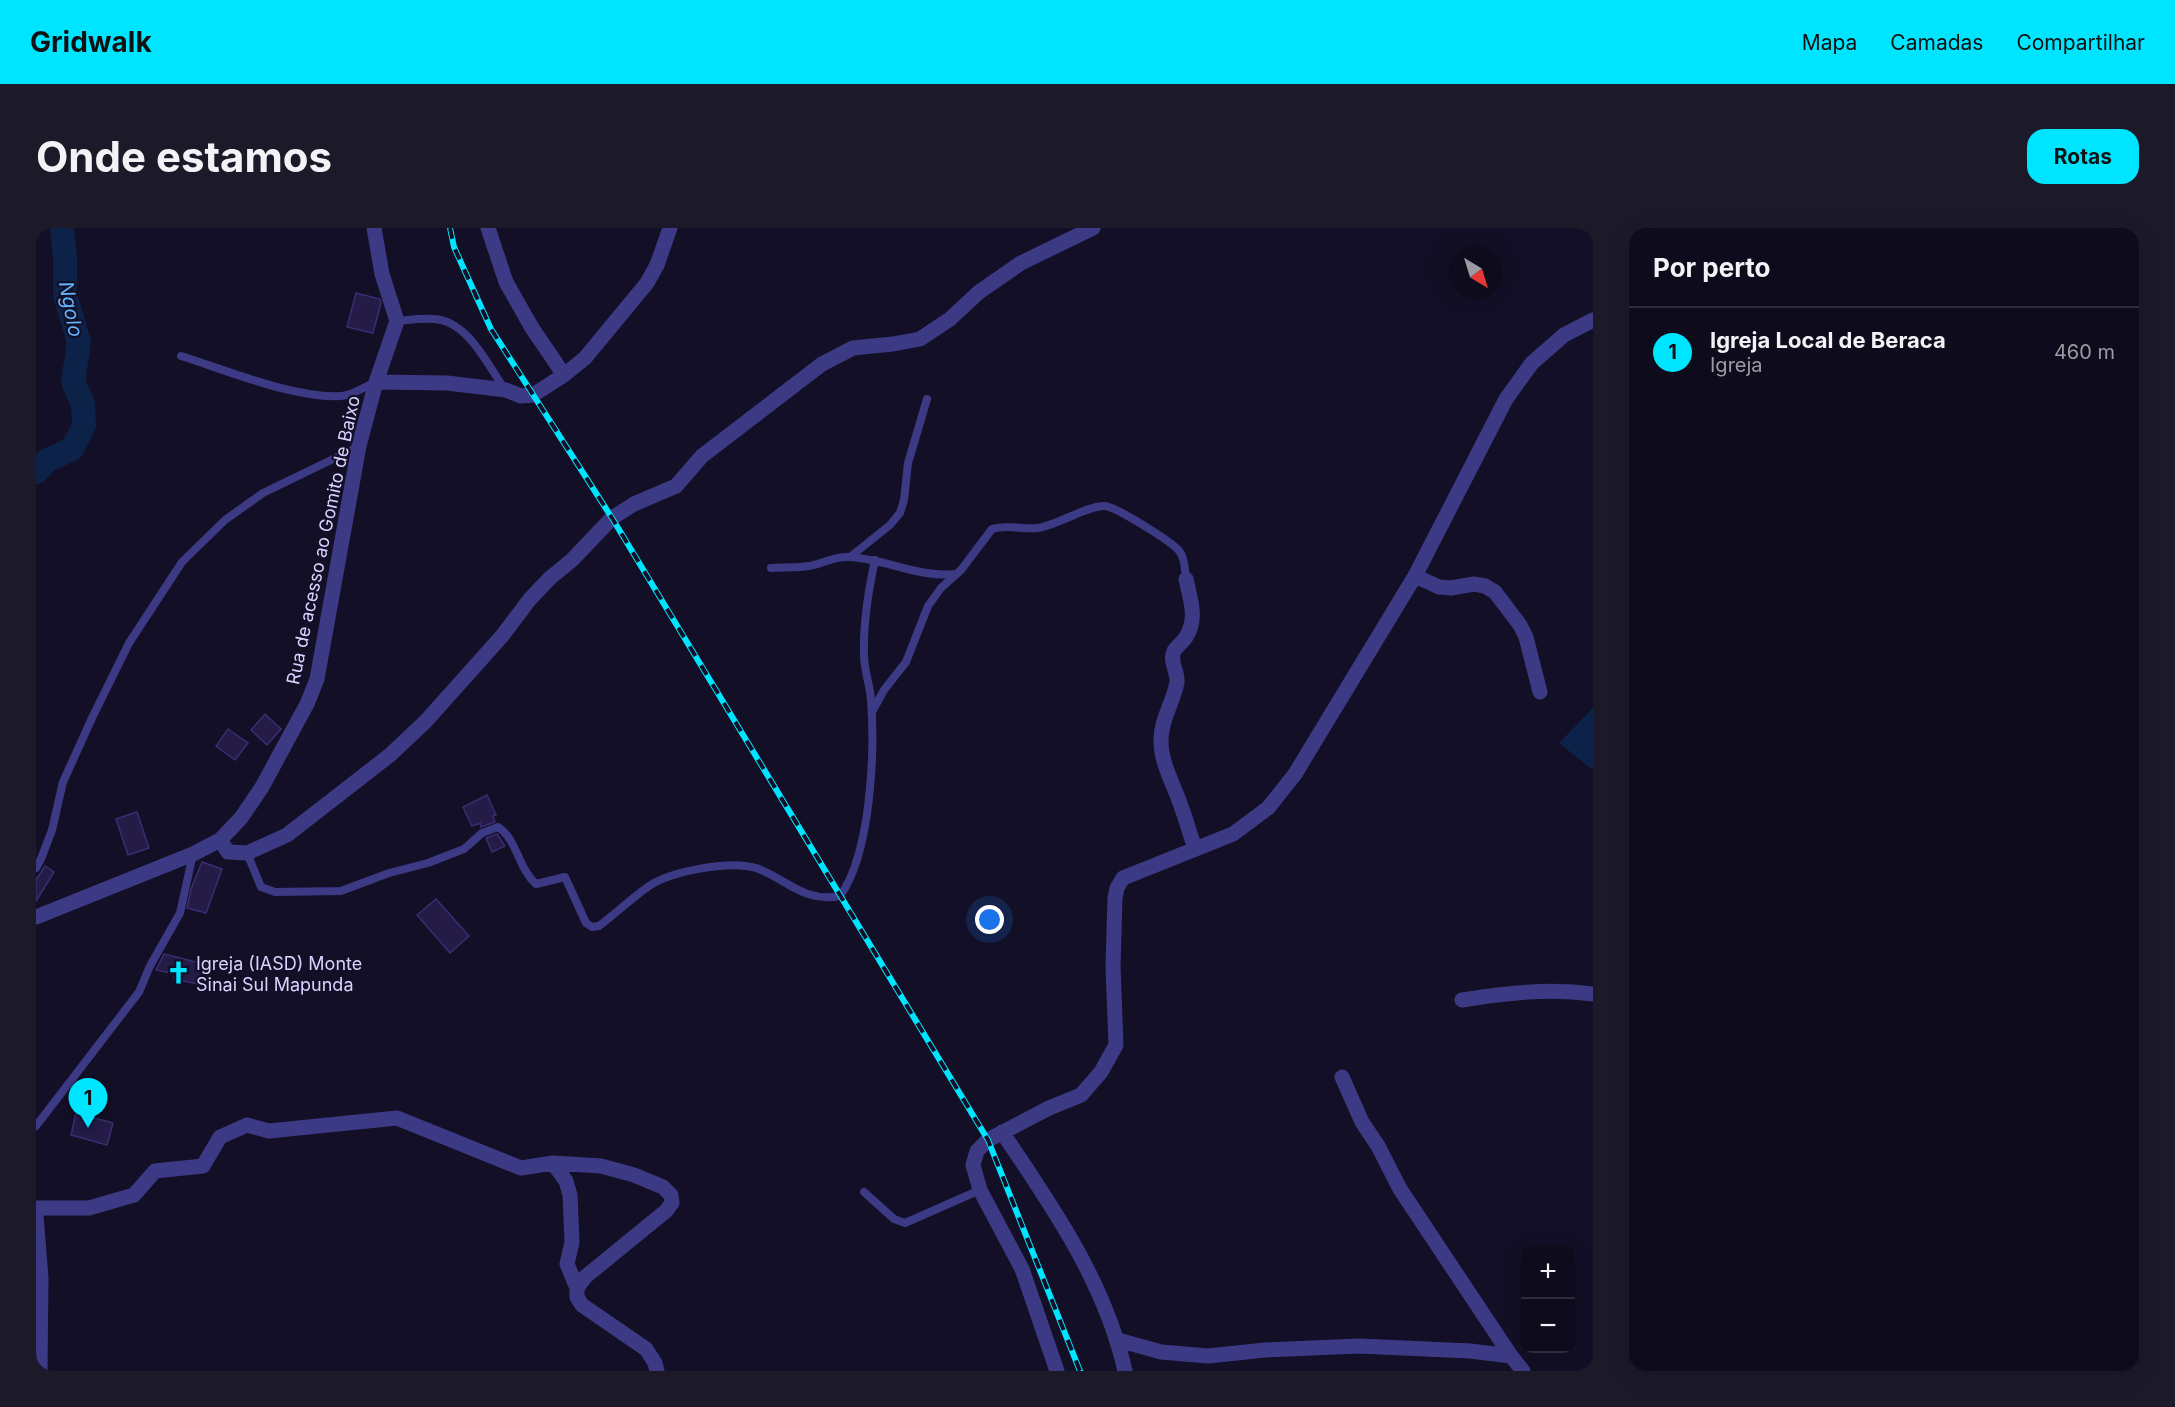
<!DOCTYPE html>
<html lang="pt">
<head>
<meta charset="utf-8">
<style>
  body { margin:0; font-family:Inter,sans-serif; background:#1c1929; color:#f1f3f6 }
  .controls { position:absolute; right:18px; bottom:18px; display:grid; overflow:hidden; border-radius:12px; box-shadow:0 6px 24px #0002 }
  .controls button { width:54px; height:54px; display:grid; place-items:center; padding:0; border:0; border-bottom:2px solid #2e2b3b; background:#0e0b1c; color:#f1f3f6; font:30px sans-serif }
  .compass { position:absolute; left:1413px; top:18px; width:54px; height:54px; border-radius:50%; background:#0e0b1c; box-shadow:0 6px 24px #0002; rotate:142deg }
  .you { position:absolute; left:954px; top:692px; width:21px; height:21px; margin:-15px; border:4px solid #fff; border-radius:50%; background:#1a73e8; box-shadow:0 0 0 9px #1a73e833 }
  .badge { display:grid; place-items:center; width:39px; height:39px; border-radius:50%; background:#00e5ff; color:#111; font-size:20px; font-weight:700 }
  .pin { position:absolute; translate:-50% -50px; filter:drop-shadow(0 2px 3px #0008) }
  .pin::after { content:''; position:absolute; top:32px; width:21px; height:18px; background:inherit; clip-path:polygon(0 0,100% 0,50% 100%) }
  .list { margin:0; padding:0; list-style:none }
  h2 { display:flex; justify-content:space-between; align-items:center; height:78px; margin:0; padding:0 24px; font-size:26px }
  h2 small { font-size:20px; font-weight:400; color:#9b9ba3 }
  .list li { display:grid; grid-template-columns:39px 1fr auto; gap:18px; align-items:center; box-sizing:border-box; height:90px; padding:0 24px; border-top:2px solid #2e2b3b }
  .list b { display:block; font-size:22px; white-space:nowrap }
  .list p { margin:0; font-size:20px; white-space:nowrap; color:#9b9ba3 }
  .list em { font-size:20px; font-style:normal; color:#9b9ba3 }
  .map { position:relative; flex:none; width:1557px; height:1143px; overflow:hidden; border-radius:18px }
  header { display:flex; align-items:center; gap:36px; box-sizing:border-box; height:84px; padding:0 30px; background:#00e5ff; color:#111 }
  header strong { font-size:28px }
  nav { display:flex; gap:33px; margin-inline-start:auto; font-size:21px }
  .intro { display:flex; align-items:center; justify-content:space-between; box-sizing:border-box; height:144px; padding:0 36px }
  h1 { margin:0; font-size:42px }
  .button { padding:15px 27px; border-radius:18px; background:#00e5ff; color:#111; font-size:21px; font-weight:700 }
  main { display:flex; gap:36px; padding:0 36px }
  aside { flex:1; background:#0e0b1c; border-radius:18px; box-shadow:0 6px 24px #0002 }
  .map>svg:first-child { display:block }
  .water { fill:#0c2248 }
  .lines { fill:none; stroke-linecap:round; stroke-linejoin:round }
  .river { stroke:#0c2248; stroke-width:24 }
  .building { fill:#241b47; stroke:#3b2d73; stroke-width:1.5 }
  .lane { stroke:#3d3a85; stroke-width:8 }
  .street { stroke:#3d3a85; stroke-width:15 }
  .rail-casing { stroke:#00e5ff; stroke-width:6 }
  .rail { stroke:#130f26; stroke-width:4; stroke-dasharray:11; stroke-linecap:butt }
  .labels { text-anchor:middle; dominant-baseline:central; stroke-width:4.5; stroke-linejoin:round; paint-order:stroke }
  .street-label { font-size:18px; fill:#d9d4ff; stroke:#130f26 }
  .poi-label { font-size:18px; fill:#d9d4ff; stroke:#130f26; text-anchor:start }
  .water-label { font-size:20px; font-style:italic; fill:#62b6ff; stroke:#130f26 }
</style>
</head>
<body>
<header>
<strong>Gridwalk</strong>
<nav><a>Mapa</a><a>Camadas</a><a>Compartilhar</a></nav>
</header>
<div class="intro"><h1>Onde estamos</h1><a class="button">Rotas</a></div>
<main>
<div class="map">
<svg width="1557" height="1143" viewBox="0 0 1557 1143">
  <rect width="100%" height="100%" fill="#130f26"/>
  <path class="water" d="M 1557,480 L 1557,542 L 1523,515 Z"/>
  <g class="lines">
    <path class="river" d="M 0,244 L 12,232 L 36,221 L 48,198 L 47,176 L 37,154 L 43,114 L 29,67 L 29,28 L 26,0"/>
  </g>
  <path class="building" d="M 320,65 L 344,71 L 345,75 L 337,105 L 311,99 Z
    M 229,486 L 245,501 L 231,517 L 215,502 Z
    M 192,501 L 212,515 L 199,532 L 180,518 Z
    M 451,567 L 460,587 L 457,588 L 459,594 L 445,599 L 444,595 L 436,598 L 427,579 Z
    M 101,584 L 113,620 L 92,627 L 80,591 Z
    M 461,606 L 469,618 L 456,624 L 450,610 Z
    M 166,634 L 186,641 L 170,685 L 151,680 L 155,661 Z
    M 9,638 L 18,644 L 0,673 L 0,652 Z
    M 400,671 L 433,708 L 414,725 L 381,687 Z
    M 128,726 L 172,737 L 167,757 L 138,751 L 139,746 L 120,742 Z
    M 40,885 L 77,895 L 71,917 L 35,907 Z"/>
  <g class="lines">
    <path class="lane" d="M 361,93 C 373,92 386,90 398,91 C 432,93 451,136 468,160
      M 145,128 C 190,142 259,171 305,168 C 315,168 329,159 339,154
      M 814,329 L 854,297 L 864,285 L 868,272 L 872,235 L 891,171
      M 735,340 C 747,339 760,340 773,338 C 788,336 796,328 813,329 C 850,331 883,350 920,346
      M 836,484 L 848,462 L 870,434 L 892,378 L 905,360 L 925,342 L 956,301 C 971,296 987,302 1002,300 C 1022,297 1052,277 1069,278 C 1080,279 1137,314 1144,324 C 1149,331 1149,343 1150,351
      M 211,625 L 225,659 L 239,664 L 305,663 L 353,645 L 392,635 L 428,621 L 446,605 L 462,599 C 481,611 482,640 500,656 L 529,649 L 550,695 L 556,699 L 563,698 C 580,685 596,670 613,658 C 636,643 694,632 720,640 C 751,651 767,675 804,668 C 835,625 839,524 835,472 C 834,457 828,442 828,427 C 827,394 832,364 839,332
      M 0,640 L 5,631 L 16,602 L 27,554 L 56,490 L 93,415 L 146,334 L 189,292 L 227,265 L 322,219
      M 0,898 L 103,764 L 114,738 L 144,685 L 157,626
      M 828,964 L 858,991 L 869,995 L 944,962"/>
    <path class="street" d="M 452,0 L 470,54 L 496,100 L 528,147
      M 340,154 L 411,155 L 470,162 L 485,168 L 497,167 L 528,147 L 549,130 L 611,55 L 621,37 L 634,0
      M 1379,348 L 1403,359 L 1415,360 L 1438,356 L 1449,358 L 1459,364 L 1484,397 L 1490,409 L 1504,464
      M 1150,351 C 1154,370 1162,391 1150,409 C 1147,414 1141,418 1138,423 C 1133,434 1142,443 1141,454 C 1138,473 1125,491 1125,511 C 1124,535 1139,558 1146,581 C 1151,594 1154,607 1159,620
      M 184,612 L 192,624 L 211,625 L 251,607 L 354,527 L 390,493 L 466,408 L 494,371 L 514,350 L 536,332 L 576,290 L 598,276 L 640,258 L 666,228 L 786,136 L 817,120 L 857,116 L 884,111 L 914,91 L 943,64 L 985,35 L 1057,0
      M 0,689 L 157,626 L 184,612 L 205,590 L 226,559 L 271,476 L 281,451 L 323,218 L 340,154 L 361,93 L 346,46 L 338,0
      M 1426,772 C 1470,765 1513,760 1557,766
      M 1306,849 L 1326,894 L 1342,918 L 1364,961 L 1475,1128
      M 966,904 C 1016,978 1069,1054 1089,1143
      M 517,935 L 530,953 L 534,967 L 536,1014 L 531,1036 L 541,1060 L 541,1069 L 546,1077 L 610,1121 L 619,1135 L 621,1143
      M 0,980 L 53,980 L 98,967 L 119,943 L 167,938 L 184,909 L 211,897 L 233,903 L 361,890 L 485,940 L 517,935 L 565,938 L 598,947 L 627,959 L 635,967 L 636,975 L 630,983 L 549,1049 L 541,1060
      M 0,987 L 5,1050 L 4,1143
      M 1082,1112 L 1125,1124 L 1172,1128 L 1229,1122 L 1323,1118 L 1434,1123 L 1475,1128 L 1487,1143
      M 1021,1143 L 986,1041 L 944,962 L 937,937 L 941,923 L 952,912 L 1013,880 L 1045,867 L 1065,844 L 1080,817 L 1077,739 L 1079,670 L 1081,660 L 1087,650 L 1197,606 L 1232,580 L 1259,546 L 1379,348 L 1470,171 L 1496,135 L 1528,107 L 1557,92"/>
    <defs>
      <path id="rail" d="M 414,0 L 418,19 L 455,101 L 576,290 L 952,912 L 1044,1143"/>
    </defs>
    <use href="#rail" class="rail-casing"/>
    <use href="#rail" class="rail"/>
  </g>
  <defs>
    <symbol id="church-bare" viewBox="-9 -9 18 18"><path d="M-1.2-6h2.4v3.5h3.3v2.4h-3.3V6h-2.4V-.1h-3.3v-2.4h3.3Z" fill="#00e5ff" stroke="#130f26" stroke-width="2.5" paint-order="stroke"/></symbol>
  </defs>
  <g fill-rule="evenodd">
    <use href="#church-bare" x="126" y="728" width="33" height="33"/>
  </g>
  <g class="labels">
    <g class="street-label">
      <text transform="translate(287 312) rotate(-78)">Rua de acesso ao Gomito de Baixo</text>
    </g>
    <g class="poi-label">
      <text x="160" y="735">Igreja (IASD) Monte<tspan x="160" dy="21">Sinai Sul Mapunda</tspan></text>
    </g>
    <g class="water-label">
      <text transform="translate(35 81) rotate(79)">Ngolo</text>
    </g>
  </g>
</svg>
<div class="controls">
<button>+</button>
<button>−</button>
</div>
<svg class="compass" viewBox="-18 -18 36 36"><path d="M0-13l5 13h-10z" fill="#e53935"/><path d="M0 13l5-13h-10z" fill="#9b9ba3"/></svg>
<div class="you"></div>
<div class="pin badge" style="left:52px;top:900px">1</div>
</div>
<aside>
<h2>Por perto<small></small></h2>
<ul class="list">
<li><span class="badge">1</span><div><b>Igreja Local de Beraca</b><p>Igreja</p></div><em>460 m</em></li>
</ul>
</aside>
</main>
</body>
</html>
